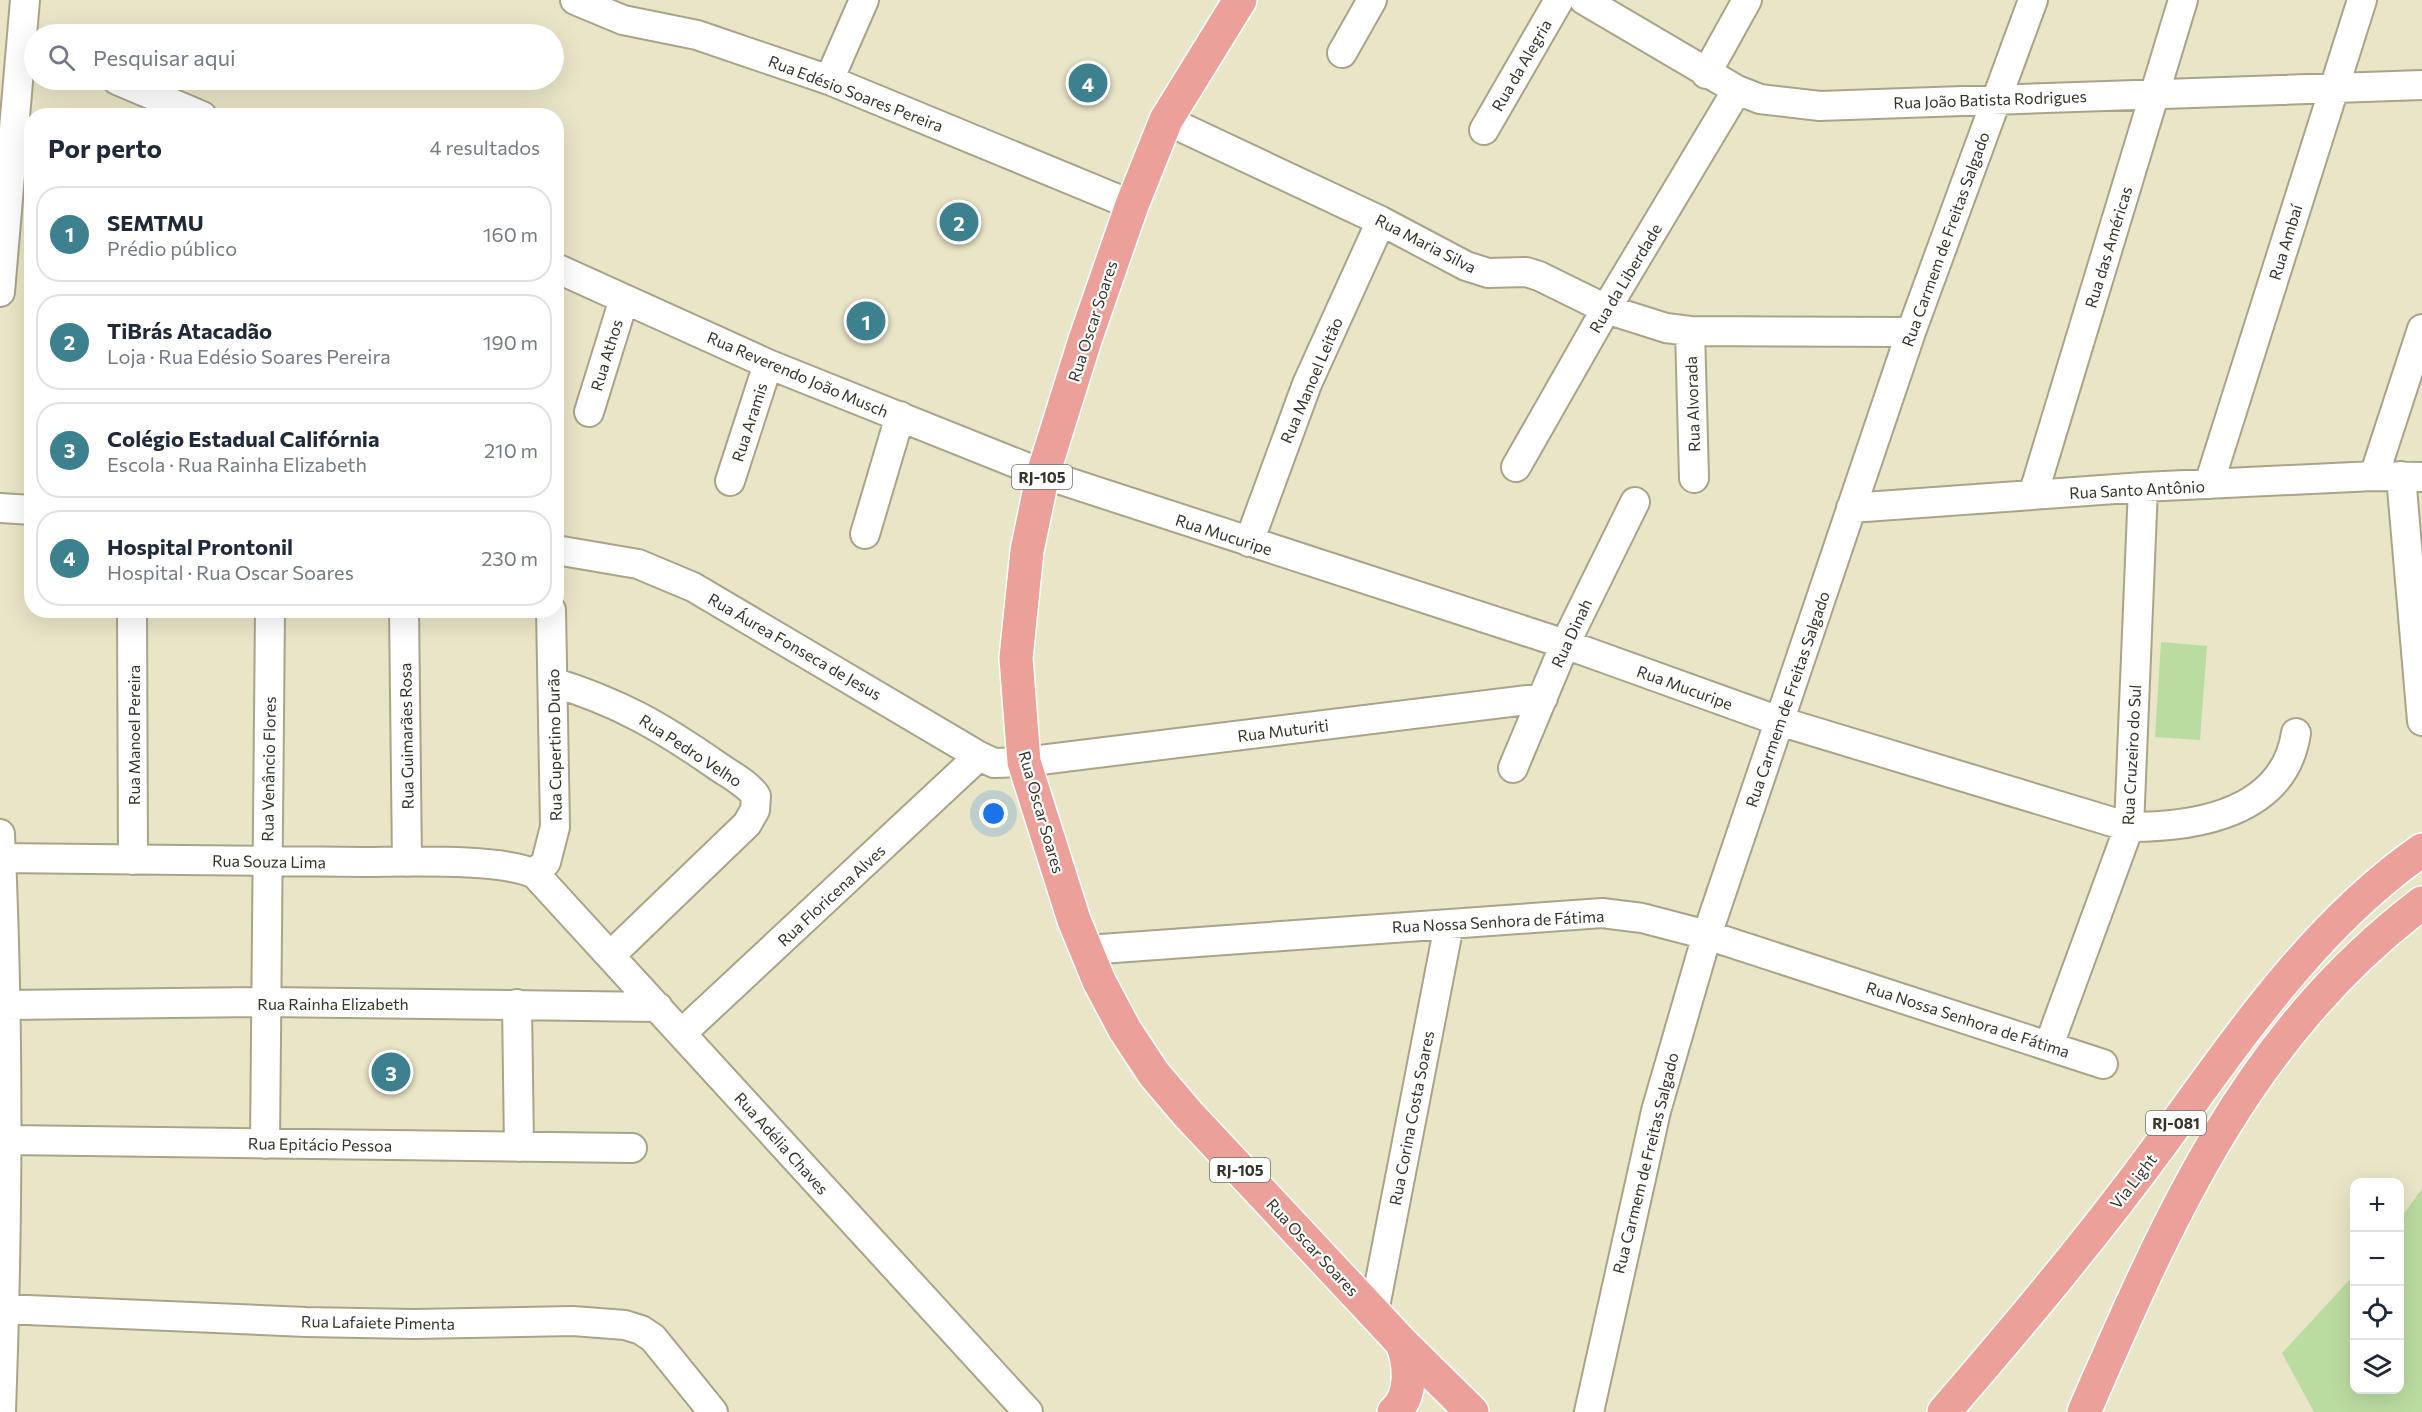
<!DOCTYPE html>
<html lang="pt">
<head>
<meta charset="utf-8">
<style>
  body { margin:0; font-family:Commissioner,sans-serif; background:#f2f2f3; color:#1f2937 }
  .controls { position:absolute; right:18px; bottom:18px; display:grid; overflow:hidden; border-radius:12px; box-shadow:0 6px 24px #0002 }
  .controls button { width:54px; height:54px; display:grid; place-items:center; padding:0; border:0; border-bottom:2px solid #e0e1e3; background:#fff; color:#1f2937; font:30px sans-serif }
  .you { position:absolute; left:994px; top:814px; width:21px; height:21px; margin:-15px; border:4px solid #fff; border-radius:50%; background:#1a73e8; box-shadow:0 0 0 9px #1a73e833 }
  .badge { display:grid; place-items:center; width:39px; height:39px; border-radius:50%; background:#3d818f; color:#fff; font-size:20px; font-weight:700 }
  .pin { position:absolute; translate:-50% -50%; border:3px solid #fff; box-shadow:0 2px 6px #0006 }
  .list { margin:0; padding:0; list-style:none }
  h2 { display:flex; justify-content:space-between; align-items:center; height:78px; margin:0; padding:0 24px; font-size:26px }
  h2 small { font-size:20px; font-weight:400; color:#747a83 }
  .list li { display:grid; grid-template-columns:39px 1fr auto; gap:18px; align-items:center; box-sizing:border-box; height:96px; margin:0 12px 12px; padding:0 12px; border:2px solid #e0e1e3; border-radius:24px }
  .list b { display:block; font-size:22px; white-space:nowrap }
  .list p { margin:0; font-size:20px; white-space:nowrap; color:#747a83 }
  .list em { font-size:20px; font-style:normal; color:#747a83 }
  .icon { flex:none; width:33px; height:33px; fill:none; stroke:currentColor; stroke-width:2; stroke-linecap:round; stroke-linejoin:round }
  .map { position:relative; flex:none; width:2422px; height:1412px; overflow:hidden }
  .search { position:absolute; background:#fff; box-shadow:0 6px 24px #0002; left:24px; top:24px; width:540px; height:66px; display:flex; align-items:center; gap:15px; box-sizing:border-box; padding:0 21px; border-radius:33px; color:#747a83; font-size:22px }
  .panel { position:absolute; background:#fff; box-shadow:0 6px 24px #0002; left:24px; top:108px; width:540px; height:510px; border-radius:24px }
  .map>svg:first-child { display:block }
  .green { fill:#bbdca0 }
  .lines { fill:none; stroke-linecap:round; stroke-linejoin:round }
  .minor-casing { stroke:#a9a489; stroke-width:32 }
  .major-casing { stroke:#fff; stroke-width:36 }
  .minor { stroke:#fff; stroke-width:28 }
  .major { stroke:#eba19a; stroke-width:33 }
  .labels { text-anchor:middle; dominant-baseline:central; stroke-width:4.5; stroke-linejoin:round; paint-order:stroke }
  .shield { fill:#fff; stroke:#727169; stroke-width:1.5 }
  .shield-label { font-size:15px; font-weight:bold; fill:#363429 }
  .street-label { font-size:16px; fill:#363429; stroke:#fff }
</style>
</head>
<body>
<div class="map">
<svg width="2422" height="1412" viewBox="0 0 2422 1412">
  <rect width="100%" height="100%" fill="#e9e5c7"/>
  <path class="green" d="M 2161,642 L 2207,646 L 2200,740 L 2155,737 Z
    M 2422,1189 L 2422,1412 L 2314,1412 L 2282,1353 L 2354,1275 L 2354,1390 L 2400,1390 L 2400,1219 Z"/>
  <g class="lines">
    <defs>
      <path id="minor" d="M 575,0 L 623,20 L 697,35 L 829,80 L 1132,205
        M 1584,0 L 1737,90 L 1760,99 L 1820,106 L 2422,85
        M 1342,53 L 1372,0
        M 1706,74 L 1747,0
        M 117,80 L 202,116
        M 829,80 L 864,0
        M 1166,120 L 1381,221 L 1466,266 L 1488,273 L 1526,272 L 1539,276 L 1606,309 L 1666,328 L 1690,331 L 1911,332
        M 1484,130 L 1559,0
        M 556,268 L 768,364 L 1043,474 L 1565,644 L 1779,721 L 2129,827 C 2195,827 2284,814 2296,733
        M 0,292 L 25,0
        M 1690,331 L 1694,478
        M 589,412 L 624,299
        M 1516,467 L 1606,309 L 1737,90
        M 2374,476 L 2422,329
        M 2401,476 L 2422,721
        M 730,481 L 768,364
        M 2209,484 L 2362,0
        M 2033,495 L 2183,0
        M 0,508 L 32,510
        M 1851,508 L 2143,487 L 2374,476 L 2422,477
        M 865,534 L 900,416
        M 1249,542 L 1307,384 L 1381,221
        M 556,550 L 638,564 L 693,587 L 979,756 L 994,763 L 1024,762 L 1543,698
        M 132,610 L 133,860
        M 404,610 L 407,862
        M 553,682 C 620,703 660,726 716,765 C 730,775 747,783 756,796 L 755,810 L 747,824 L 611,955
        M 1513,768 L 1565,644 L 1635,502
        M 0,834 C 9,1027 8,1219 1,1412
        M 1,858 C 122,859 243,861 364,862 C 406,862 501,858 535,874 L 1028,1412
        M 535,874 L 546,862 L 555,827 L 551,610
        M 1087,950 L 1602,913 L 1642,918 L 1707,935 L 2103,1064
        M 517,1004 L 519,1147
        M 7,1005 L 266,1002 L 658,1007
        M 682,1033 L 979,756
        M 2049,1045 L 2129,827 L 2143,487
        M 8,1140 L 632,1148
        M 265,1144 L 270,610
        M 4,1309 L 306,1322 L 414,1324 L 573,1321 L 625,1325 L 641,1330 L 653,1338 L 713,1412
        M 1374,1312 L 1449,925
        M 1589,1412 L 1656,1111 L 1707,935 L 1911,332 L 2033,0"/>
      <path id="major" d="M 1240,0 L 1166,120 L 1132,205 L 1085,340 L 1043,474 L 1027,551 L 1016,658 L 1024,762 L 1074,920 L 1099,981 L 1125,1030 L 1154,1074 L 1188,1114 L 1402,1343 L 1472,1412
        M 1394,1412 C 1413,1396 1410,1364 1402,1343
        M 1944,1412 C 2019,1325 2093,1237 2161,1144 C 2239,1038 2313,926 2422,850
        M 2084,1412 C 2169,1217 2247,1036 2422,903"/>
    </defs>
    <use href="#minor" class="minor-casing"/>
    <use href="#major" class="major-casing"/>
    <use href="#minor" class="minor"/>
    <use href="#major" class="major"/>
  </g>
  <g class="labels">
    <g class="shield">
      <rect x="1012" y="465" width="60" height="24" rx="4.5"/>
      <rect x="2146" y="1111" width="60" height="24" rx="4.5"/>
      <rect x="1210" y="1158" width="60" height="24" rx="4.5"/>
    </g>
    <g class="shield-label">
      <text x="1042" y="477">RJ-105</text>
      <text x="2176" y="1123">RJ-081</text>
      <text x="1240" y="1170">RJ-105</text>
    </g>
    <g class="street-label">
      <text transform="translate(1521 65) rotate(-60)">Rua da Alegria</text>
      <text transform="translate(856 93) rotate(21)">Rua Edésio Soares Pereira</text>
      <text transform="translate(1990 99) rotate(-2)">Rua João Batista Rodrigues</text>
      <text transform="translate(1945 239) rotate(-70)">Rua Carmem de Freitas Salgado</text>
      <text transform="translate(2285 242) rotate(-73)">Rua Ambaí</text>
      <text transform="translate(1426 243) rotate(27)">Rua Maria Silva</text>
      <text transform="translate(2108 247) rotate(-73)">Rua das Américas</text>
      <text transform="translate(1625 278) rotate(-59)">Rua da Liberdade</text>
      <text transform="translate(1092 321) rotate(-72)">Rua Oscar Soares</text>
      <text transform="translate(606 355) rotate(-73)">Rua Athos</text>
      <text transform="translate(798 374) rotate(23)">Rua Reverendo João Musch</text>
      <text transform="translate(1311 380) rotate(-67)">Rua Manoel Leitão</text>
      <text transform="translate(1692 404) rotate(-92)">Rua Alvorada</text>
      <text transform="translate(749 422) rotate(-72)">Rua Aramis</text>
      <text transform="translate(2137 489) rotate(-3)">Rua Santo Antônio</text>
      <text transform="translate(1224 534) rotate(18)">Rua Mucuripe</text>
      <text transform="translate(1571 633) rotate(-65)">Rua Dinah</text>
      <text transform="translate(795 646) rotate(30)">Rua Áurea Fonseca de Jesus</text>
      <text transform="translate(1685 687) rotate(20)">Rua Mucuripe</text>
      <text transform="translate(1787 699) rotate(-71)">Rua Carmem de Freitas Salgado</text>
      <text transform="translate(1283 730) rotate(-7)">Rua Muturiti</text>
      <text transform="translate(133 735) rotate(-90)">Rua Manoel Pereira</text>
      <text transform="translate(406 736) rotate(-91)">Rua Guimarães Rosa</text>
      <text transform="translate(554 745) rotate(-91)">Rua Cupertino Durão</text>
      <text transform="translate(691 750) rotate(33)">Rua Pedro Velho</text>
      <text transform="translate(2131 755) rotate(-87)">Rua Cruzeiro do Sul</text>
      <text transform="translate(268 769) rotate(-89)">Rua Venâncio Flores</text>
      <text transform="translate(1042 812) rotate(74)">Rua Oscar Soares</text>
      <text transform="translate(269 861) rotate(1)">Rua Souza Lima</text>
      <text transform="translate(831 895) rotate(-43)">Rua Floricena Alves</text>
      <text transform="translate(1498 921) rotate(-3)">Rua Nossa Senhora de Fátima</text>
      <text x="333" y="1003">Rua Rainha Elizabeth</text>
      <text transform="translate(1968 1019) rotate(18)">Rua Nossa Senhora de Fátima</text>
      <text transform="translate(1411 1118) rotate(-79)">Rua Corina Costa Soares</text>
      <text transform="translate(782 1143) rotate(48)">Rua Adélia Chaves</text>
      <text transform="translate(320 1144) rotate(1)">Rua Epitácio Pessoa</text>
      <text transform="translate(1645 1163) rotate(-76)">Rua Carmem de Freitas Salgado</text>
      <text transform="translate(2133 1181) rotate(-52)">Via Light</text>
      <text transform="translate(1313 1247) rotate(47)">Rua Oscar Soares</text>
      <text transform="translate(378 1322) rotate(1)">Rua Lafaiete Pimenta</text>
    </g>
  </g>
</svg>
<div class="controls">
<button>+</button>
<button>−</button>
<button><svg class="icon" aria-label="locate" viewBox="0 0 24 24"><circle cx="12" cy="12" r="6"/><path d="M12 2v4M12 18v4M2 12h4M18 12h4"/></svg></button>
<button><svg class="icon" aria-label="layers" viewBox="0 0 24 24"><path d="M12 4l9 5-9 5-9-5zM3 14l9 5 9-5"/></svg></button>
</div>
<div class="you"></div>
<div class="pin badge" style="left:866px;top:321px">1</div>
<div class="pin badge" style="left:959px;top:222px">2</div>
<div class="pin badge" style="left:391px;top:1072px">3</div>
<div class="pin badge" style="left:1088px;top:83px">4</div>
<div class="search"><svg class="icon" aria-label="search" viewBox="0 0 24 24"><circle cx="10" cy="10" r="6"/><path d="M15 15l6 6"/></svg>Pesquisar aqui</div>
<section class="panel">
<h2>Por perto<small>4 resultados</small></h2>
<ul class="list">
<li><span class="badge">1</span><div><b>SEMTMU</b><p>Prédio público</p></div><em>160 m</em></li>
<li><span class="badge">2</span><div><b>TiBrás Atacadão</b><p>Loja · Rua Edésio Soares Pereira</p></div><em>190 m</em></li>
<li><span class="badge">3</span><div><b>Colégio Estadual Califórnia</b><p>Escola · Rua Rainha Elizabeth</p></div><em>210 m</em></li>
<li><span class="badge">4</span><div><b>Hospital Prontonil</b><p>Hospital · Rua Oscar Soares</p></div><em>230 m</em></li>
</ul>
</section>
</div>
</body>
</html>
